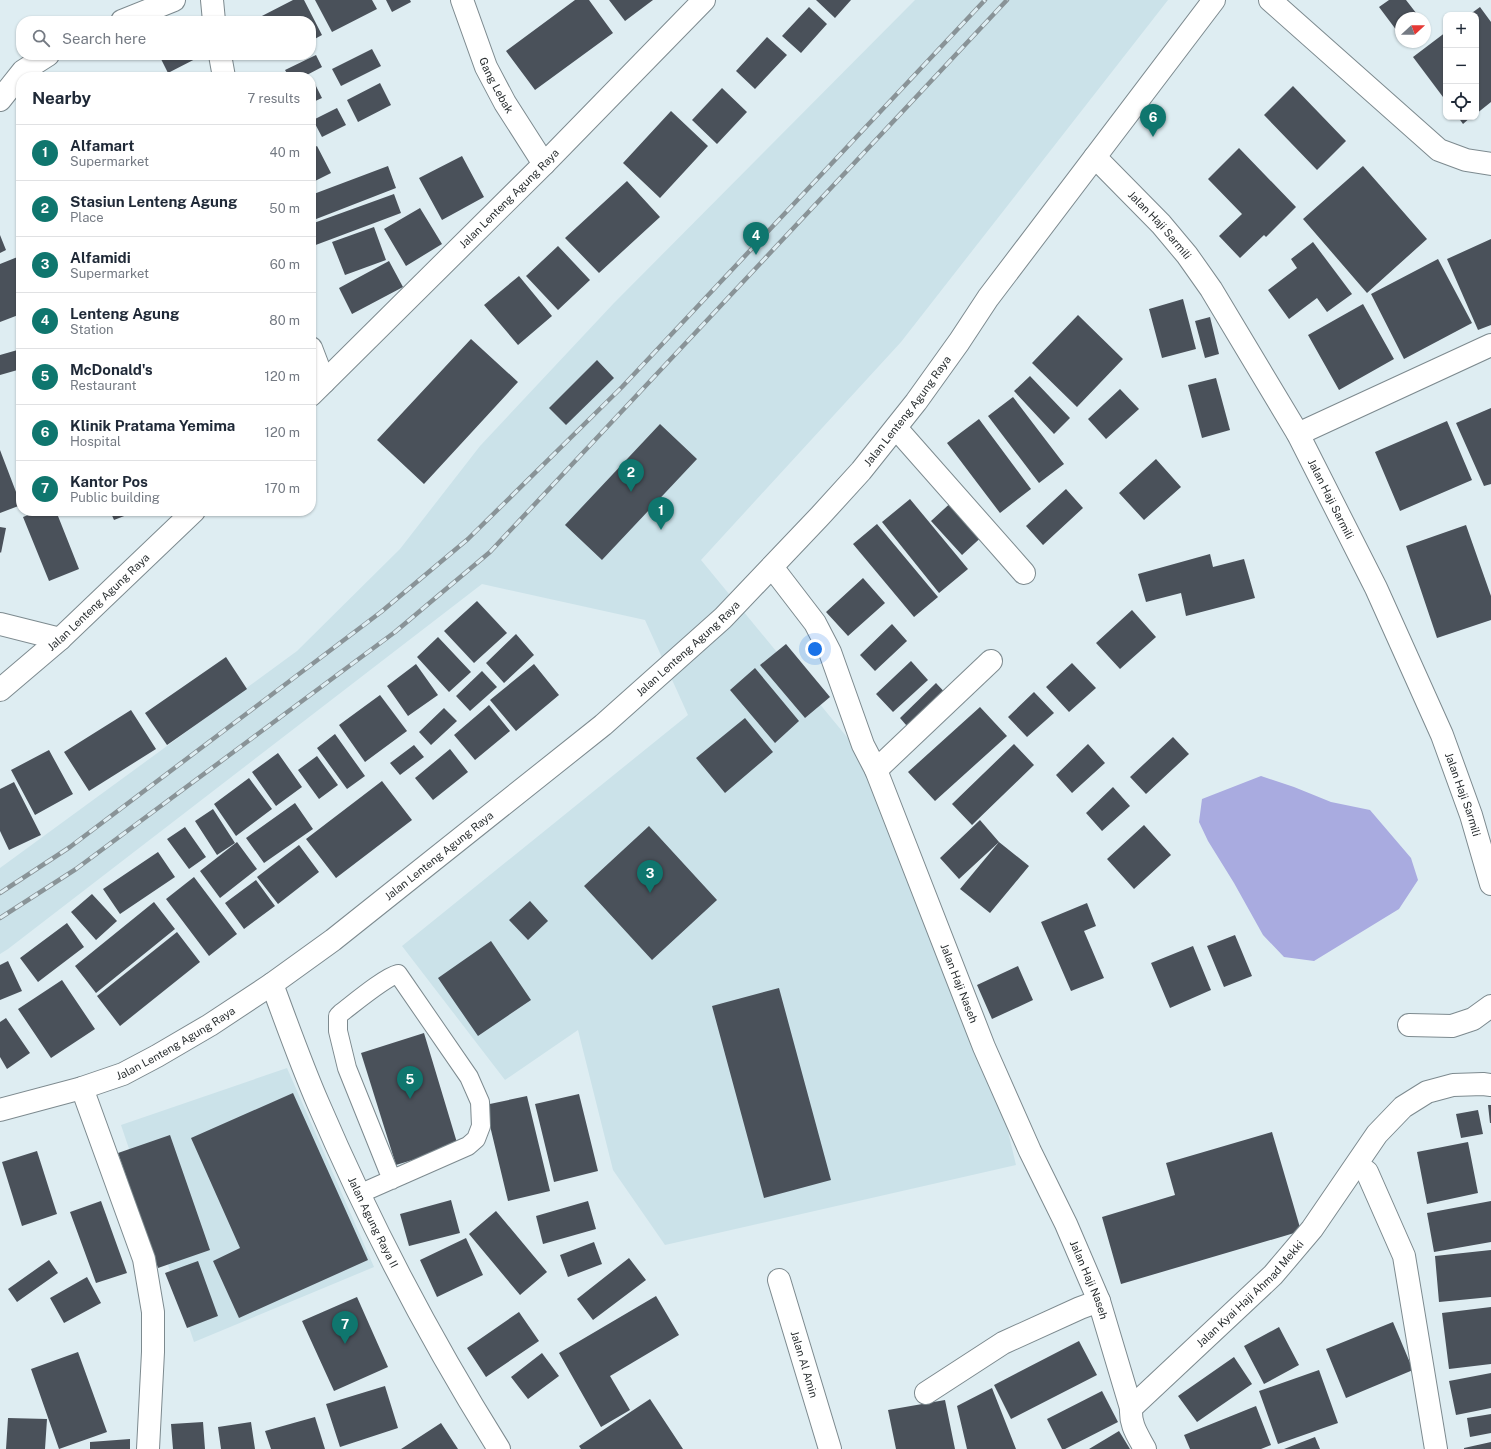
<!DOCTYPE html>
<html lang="en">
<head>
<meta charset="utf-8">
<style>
  body { margin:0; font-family:"Public Sans",sans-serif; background:#f6f6f7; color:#1f2937 }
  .controls { position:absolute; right:12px; top:12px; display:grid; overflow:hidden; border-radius:8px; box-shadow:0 1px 3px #0004 }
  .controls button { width:36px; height:36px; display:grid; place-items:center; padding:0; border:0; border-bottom:1px solid #e0e1e3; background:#fff; color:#1f2937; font:20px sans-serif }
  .compass { position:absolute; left:1395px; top:12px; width:36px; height:36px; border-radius:50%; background:#fff; box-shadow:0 1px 3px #0004; rotate:69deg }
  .you { position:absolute; left:815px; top:649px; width:14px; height:14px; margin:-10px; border:3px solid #fff; border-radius:50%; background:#1a73e8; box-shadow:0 0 0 6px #1a73e833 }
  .badge { display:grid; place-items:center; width:26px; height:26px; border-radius:50%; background:#0f766e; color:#fff; font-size:13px; font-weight:700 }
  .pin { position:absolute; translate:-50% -33px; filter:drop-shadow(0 1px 2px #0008) }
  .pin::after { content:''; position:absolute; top:21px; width:14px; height:12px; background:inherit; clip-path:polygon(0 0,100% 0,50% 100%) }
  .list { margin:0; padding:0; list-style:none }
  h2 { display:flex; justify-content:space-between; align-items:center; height:52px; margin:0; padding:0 16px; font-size:17px }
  h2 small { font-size:13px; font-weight:400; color:#747a83 }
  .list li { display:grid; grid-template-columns:26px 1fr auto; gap:12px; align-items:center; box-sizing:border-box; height:56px; padding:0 16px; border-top:1px solid #e0e1e3 }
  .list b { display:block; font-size:15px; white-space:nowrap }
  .list p { margin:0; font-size:13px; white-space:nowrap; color:#747a83 }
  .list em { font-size:13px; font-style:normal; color:#747a83 }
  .icon { flex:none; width:22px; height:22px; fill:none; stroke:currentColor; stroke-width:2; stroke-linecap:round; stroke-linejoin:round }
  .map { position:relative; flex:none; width:1491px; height:1449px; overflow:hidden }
  .search { position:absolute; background:#fff; box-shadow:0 1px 3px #0004; left:16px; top:16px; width:300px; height:44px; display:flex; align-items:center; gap:10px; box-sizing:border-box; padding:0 14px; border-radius:16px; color:#747a83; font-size:15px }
  .panel { position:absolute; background:#fff; box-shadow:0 1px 3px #0004; left:16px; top:72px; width:300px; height:444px; border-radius:16px }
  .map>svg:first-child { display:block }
  .built { fill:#cbe2e9 }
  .water { fill:#a9abe0 }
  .building { fill:#4a515a }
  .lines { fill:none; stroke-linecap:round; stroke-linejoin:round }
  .lane-casing { stroke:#7d8a8f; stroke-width:20 }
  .street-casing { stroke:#7d8a8f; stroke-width:24 }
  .secondary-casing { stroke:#7d8a8f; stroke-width:24 }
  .primary-casing { stroke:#7d8a8f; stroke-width:24 }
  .lane { stroke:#fff; stroke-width:18 }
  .street { stroke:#fff; stroke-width:22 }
  .secondary { stroke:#fff; stroke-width:22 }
  .primary { stroke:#fff; stroke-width:22 }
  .rail-casing { stroke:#899397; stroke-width:4.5 }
  .rail { stroke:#deedf2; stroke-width:3; stroke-dasharray:9; stroke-linecap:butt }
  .labels { text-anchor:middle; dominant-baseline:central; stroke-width:4; stroke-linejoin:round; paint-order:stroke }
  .street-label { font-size:11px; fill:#2a2f31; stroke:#deedf2 }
</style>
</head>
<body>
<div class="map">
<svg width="1491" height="1449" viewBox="0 0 1491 1449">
  <rect width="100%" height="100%" fill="#deedf2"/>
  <path class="built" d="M 915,0 L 1168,0 L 901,342 L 701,560 L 889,788 L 974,989 L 1016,1165 L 665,1245 L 613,1170 L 578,1030 L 505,1080 L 402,946 L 688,715 L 645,620 L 482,584 L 8,949 L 0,954 L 0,868 L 297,651 L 400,549 L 480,446 L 614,303 Z
    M 287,1068 L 374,1267 L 194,1342 L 121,1125 Z"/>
  <path class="water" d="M 1261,776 L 1294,787 L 1331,802 L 1370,810 L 1411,858 L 1418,880 L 1399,909 L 1314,961 L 1284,957 L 1263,935 L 1234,883 L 1208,841 L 1199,822 L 1202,799 Z"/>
  <path class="building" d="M 293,0 L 304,0 L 322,35 L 311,41 L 311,21 L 260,21 L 258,18 Z
    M 315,0 L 372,0 L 377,9 L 332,32 Z
    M 386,0 L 410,0 L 411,2 L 392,12 Z
    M 575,0 L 589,0 L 613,33 L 535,90 L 506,51 Z
    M 609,0 L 653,0 L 625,21 Z
    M 816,0 L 851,0 L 835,18 Z
    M 1389,0 L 1406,0 L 1420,18 L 1401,18 L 1400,35 L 1379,7 Z
    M 809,7 L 827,24 L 801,53 L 782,36 Z
    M 1480,7 L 1491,22 L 1491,102 L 1476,114 L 1476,15 L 1469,15 Z
    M 1446,32 L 1446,101 L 1413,57 Z
    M 767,37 L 787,55 L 755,89 L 736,71 Z
    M 372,49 L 381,66 L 341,86 L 332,69 Z
    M 159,55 L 203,55 L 168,73 Z
    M 316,55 L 322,67 L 303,77 L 289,77 L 285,70 Z
    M 380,83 L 391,105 L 358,122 L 347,100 Z
    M 315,84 L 322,98 L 311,103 L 311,86 Z
    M 1293,86 L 1346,141 L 1317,170 L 1264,115 Z
    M 722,88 L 747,112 L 717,144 L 692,120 Z
    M 337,108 L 346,125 L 322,137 L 313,120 Z
    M 671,111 L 708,146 L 660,198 L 623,163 Z
    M 1458,117 L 1471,117 L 1463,124 Z
    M 317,146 L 331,173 L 311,183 L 311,149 Z
    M 1239,148 L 1296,207 L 1266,237 L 1264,235 L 1240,258 L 1219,236 L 1242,214 L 1208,179 Z
    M 462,156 L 484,197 L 442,220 L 419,178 Z
    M 388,166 L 396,188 L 311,221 L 311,195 Z
    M 1363,166 L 1427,239 L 1367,293 L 1303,219 Z
    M 627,181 L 660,217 L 599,273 L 565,238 Z
    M 394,194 L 401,213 L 313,246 L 311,241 L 311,224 Z
    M 420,208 L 442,244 L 406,266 L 384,229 Z
    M 374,227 L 386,260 L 345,275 L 332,242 Z
    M 0,235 L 6,250 L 0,253 Z
    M 1491,239 L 1491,325 L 1478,330 L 1447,259 Z
    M 1313,242 L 1352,294 L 1327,312 L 1317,298 L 1289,319 L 1268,290 L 1297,268 L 1291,259 Z
    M 558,246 L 590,280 L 558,310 L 526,276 Z
    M 20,256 L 21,314 L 0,322 L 0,264 Z
    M 1438,259 L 1472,323 L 1404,359 L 1371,294 Z
    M 389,261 L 403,287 L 352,314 L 339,288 Z
    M 519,276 L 552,316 L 518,345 L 484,305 Z
    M 1183,299 L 1196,349 L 1162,358 L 1149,309 Z
    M 1363,304 L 1394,359 L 1339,390 L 1308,335 Z
    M 1078,315 L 1123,359 L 1077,407 L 1032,363 Z
    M 1210,317 L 1219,354 L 1205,358 L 1195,321 Z
    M 471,339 L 518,382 L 424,484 L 377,440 Z
    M 21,349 L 21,369 L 0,375 L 0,355 Z
    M 597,360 L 614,378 L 566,425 L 549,408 Z
    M 1030,376 L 1070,418 L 1054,434 L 1014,391 Z
    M 1216,378 L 1230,430 L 1202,438 L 1188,385 Z
    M 1120,389 L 1139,409 L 1106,439 L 1088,419 Z
    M 1013,397 L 1064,464 L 1039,483 L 988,416 Z
    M 1491,408 L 1491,484 L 1484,486 L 1456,423 Z
    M 979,419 L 1031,489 L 1000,513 L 947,443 Z
    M 1447,421 L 1472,480 L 1400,511 L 1375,452 Z
    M 660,424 L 697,459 L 602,560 L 565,525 Z
    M 0,450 L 21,505 L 0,513 Z
    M 1156,459 L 1181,487 L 1144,520 L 1119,493 Z
    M 1066,489 L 1083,508 L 1043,545 L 1026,526 Z
    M 956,498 L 987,532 L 962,555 L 931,521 Z
    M 910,499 L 968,569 L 939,593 L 882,522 Z
    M 38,511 L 56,511 L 79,569 L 49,581 L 23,517 Z
    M 110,511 L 137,511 L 114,520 Z
    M 877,524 L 938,597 L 914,617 L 853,544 Z
    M 1466,525 L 1491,596 L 1491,620 L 1437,638 L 1406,546 Z
    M 0,527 L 6,528 L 1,553 L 0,552 Z
    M 1210,554 L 1213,567 L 1244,559 L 1255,598 L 1186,616 L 1181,593 L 1146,602 L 1138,574 Z
    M 863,578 L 885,603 L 848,636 L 826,612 Z
    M 477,601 L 507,633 L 474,663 L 444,631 Z
    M 1132,610 L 1156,637 L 1120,669 L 1096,643 Z
    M 892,624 L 907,641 L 875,671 L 860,655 Z
    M 516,634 L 534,655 L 504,683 L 486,663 Z
    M 438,637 L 471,672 L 449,692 L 417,657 Z
    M 786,644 L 830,697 L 805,718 L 760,665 Z
    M 226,657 L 247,689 L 167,745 L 145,713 Z
    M 911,661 L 928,680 L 893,712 L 876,694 Z
    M 1072,663 L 1096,688 L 1069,712 L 1046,687 Z
    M 416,664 L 438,695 L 408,716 L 387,686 Z
    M 534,664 L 559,695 L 516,731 L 490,700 Z
    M 755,668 L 799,721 L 775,743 L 730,690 Z
    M 482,671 L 497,687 L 470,711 L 456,696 Z
    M 936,683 L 950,698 L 913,733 L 900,718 Z
    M 1034,692 L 1054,713 L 1027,737 L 1008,717 Z
    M 380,695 L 407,731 L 365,762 L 339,725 Z
    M 489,705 L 510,731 L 475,760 L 454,735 Z
    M 980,707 L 1007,736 L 935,801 L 908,772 Z
    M 444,708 L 457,721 L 431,745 L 419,732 Z
    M 131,710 L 156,749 L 89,791 L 64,752 Z
    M 745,718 L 773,752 L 725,793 L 696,758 Z
    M 335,734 L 365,776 L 347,789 L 317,748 Z
    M 1173,737 L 1189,754 L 1146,794 L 1130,777 Z
    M 1014,744 L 1034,765 L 972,825 L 952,804 Z
    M 1088,744 L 1105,763 L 1072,793 L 1056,775 Z
    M 414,745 L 424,757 L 400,775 L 390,763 Z
    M 450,749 L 468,772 L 433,800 L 415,778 Z
    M 49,750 L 73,794 L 35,815 L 11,770 Z
    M 278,753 L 302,787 L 276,806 L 252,772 Z
    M 317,756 L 338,785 L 319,799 L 298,770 Z
    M 249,778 L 272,809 L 236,836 L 214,804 Z
    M 382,781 L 412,820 L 336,878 L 306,839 Z
    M 14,782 L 41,835 L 9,850 L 0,831 L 0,789 Z
    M 1113,787 L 1130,806 L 1102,831 L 1086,813 Z
    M 295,803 L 313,829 L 264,863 L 246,838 Z
    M 213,809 L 235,843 L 217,855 L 195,821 Z
    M 980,820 L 999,842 L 1029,866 L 990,913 L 960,889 L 999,842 L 959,879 L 940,858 Z
    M 1144,825 L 1171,855 L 1134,889 L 1107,859 Z
    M 649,826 L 717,900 L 652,960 L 584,886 Z
    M 185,827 L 206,857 L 189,869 L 167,839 Z
    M 237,842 L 257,869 L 220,898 L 200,871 Z
    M 299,845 L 319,872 L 278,904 L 257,877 Z
    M 158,852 L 175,877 L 120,914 L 103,889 Z
    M 194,877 L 237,934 L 209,956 L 166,899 Z
    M 256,880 L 275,906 L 244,929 L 225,903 Z
    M 92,894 L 117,921 L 96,940 L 71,912 Z
    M 530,901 L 548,921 L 528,940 L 509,920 Z
    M 154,902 L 175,929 L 96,993 L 75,966 Z
    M 1087,903 L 1096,926 L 1084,931 L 1104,978 L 1071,991 L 1041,922 Z
    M 67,923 L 84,947 L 38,982 L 20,958 Z
    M 177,932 L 200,962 L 120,1026 L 97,996 Z
    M 1235,935 L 1252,976 L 1224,987 L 1207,946 Z
    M 491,941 L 531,1000 L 478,1036 L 438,978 Z
    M 1193,946 L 1211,990 L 1170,1008 L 1151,963 Z
    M 8,961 L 22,991 L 0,1000 L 0,965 Z
    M 1018,966 L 1033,1000 L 992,1019 L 977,985 Z
    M 62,980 L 95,1029 L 51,1058 L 18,1009 Z
    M 779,988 L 831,1180 L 764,1198 L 712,1006 Z
    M 6,1018 L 30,1053 L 7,1069 L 0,1057 L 0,1022 Z
    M 424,1033 L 458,1146 L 396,1165 L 361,1053 Z
    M 293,1093 L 368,1260 L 239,1318 L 213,1261 L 240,1248 L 191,1138 Z
    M 579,1094 L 598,1171 L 554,1182 L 535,1104 Z
    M 527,1096 L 550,1191 L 508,1201 L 485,1105 Z
    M 1488,1105 L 1491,1105 L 1491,1123 L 1490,1123 Z
    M 1478,1110 L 1483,1134 L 1461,1138 L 1456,1114 Z
    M 1272,1132 L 1301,1231 L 1121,1284 L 1102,1217 L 1175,1195 L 1166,1163 Z
    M 170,1135 L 210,1250 L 158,1268 L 118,1153 Z
    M 1468,1142 L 1478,1193 L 1427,1204 L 1417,1152 Z
    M 37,1151 L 57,1214 L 22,1226 L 2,1162 Z
    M 451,1200 L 460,1233 L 409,1246 L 400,1214 Z
    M 101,1201 L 127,1273 L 96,1283 L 70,1212 Z
    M 588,1201 L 596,1229 L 543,1244 L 536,1216 Z
    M 1491,1201 L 1491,1242 L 1434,1252 L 1427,1213 Z
    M 496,1211 L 547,1272 L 520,1295 L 469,1234 Z
    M 466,1238 L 483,1275 L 437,1297 L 420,1260 Z
    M 594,1242 L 602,1264 L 568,1277 L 560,1255 Z
    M 1491,1250 L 1491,1297 L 1439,1302 L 1435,1256 Z
    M 629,1258 L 646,1280 L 593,1320 L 577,1299 Z
    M 49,1260 L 58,1273 L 17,1302 L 8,1289 Z
    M 198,1261 L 218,1316 L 187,1328 L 165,1273 Z
    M 87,1277 L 101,1303 L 64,1323 L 50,1298 Z
    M 656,1296 L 679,1335 L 610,1376 L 630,1410 L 601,1427 L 559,1353 Z
    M 357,1297 L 388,1367 L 334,1391 L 302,1321 Z
    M 1491,1307 L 1491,1364 L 1449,1369 L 1442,1313 Z
    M 519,1312 L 539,1341 L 486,1377 L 467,1348 Z
    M 1393,1322 L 1413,1370 L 1346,1398 L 1326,1349 Z
    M 1279,1327 L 1299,1365 L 1264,1384 L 1244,1346 Z
    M 1079,1341 L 1097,1375 L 1011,1419 L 994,1385 Z
    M 78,1352 L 107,1432 L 59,1449 L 31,1369 Z
    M 542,1353 L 559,1376 L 528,1399 L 511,1377 Z
    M 1234,1357 L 1252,1384 L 1197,1422 L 1178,1396 Z
    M 1319,1370 L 1338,1423 L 1278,1444 L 1259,1391 Z
    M 1491,1373 L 1491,1408 L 1456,1415 L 1449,1381 Z
    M 385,1386 L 398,1428 L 340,1447 L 326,1404 Z
    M 992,1388 L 1016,1449 L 967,1449 L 957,1406 Z
    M 1102,1391 L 1118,1422 L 1065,1449 L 1062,1449 L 1047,1419 Z
    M 650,1399 L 683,1449 L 581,1449 L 579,1446 Z
    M 945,1400 L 955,1449 L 896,1449 L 888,1410 Z
    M 1256,1406 L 1271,1445 L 1261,1449 L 1190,1449 L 1184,1435 Z
    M 1491,1414 L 1491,1433 L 1470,1437 L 1467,1418 Z
    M 315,1417 L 325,1449 L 271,1449 L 265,1431 Z
    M 8,1418 L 47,1419 L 45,1449 L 6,1449 Z
    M 203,1422 L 205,1449 L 173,1449 L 171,1424 Z
    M 251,1422 L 255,1449 L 221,1449 L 218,1427 Z
    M 441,1423 L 458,1449 L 401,1449 Z
    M 1119,1431 L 1130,1449 L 1089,1449 Z
    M 1315,1437 L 1320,1449 L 1284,1449 Z
    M 130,1439 L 130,1449 L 90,1449 L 90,1442 Z
    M 1491,1442 L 1491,1449 L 1464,1449 L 1464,1448 Z"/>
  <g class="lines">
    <defs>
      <path id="lane" d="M 359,1194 L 468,1146 L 476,1139 L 481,1126 L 480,1102 L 469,1077 L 398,974 C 385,977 353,1004 341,1013 L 338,1016 L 338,1031 L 347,1068 L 392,1180"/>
      <g id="street">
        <path id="s1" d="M 462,0 L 486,67 L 505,103 L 544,164"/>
        <path d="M 1270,0 L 1439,150 L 1466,160 L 1491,164"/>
        <path d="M 122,21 L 174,0"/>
        <path d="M 0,100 L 23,71 L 48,55"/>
        <path id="s2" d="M 1095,157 L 1161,224 L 1187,255 L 1211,289 L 1298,434 L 1376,588 L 1442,735 L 1471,815 L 1491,884"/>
        <path d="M 896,428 L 1024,573"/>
        <path d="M 1298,434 L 1491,345"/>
        <path id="s3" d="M 772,567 L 815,623 L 830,652 L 863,745 L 876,770 L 984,1047 L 1030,1151 L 1066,1224 L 1099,1301 L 1131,1408 C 1130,1425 1137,1434 1145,1449"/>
        <path d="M 876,770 L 991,661"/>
        <path d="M 1409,1025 L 1452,1026 L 1473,1019 L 1491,1006"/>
        <path d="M 82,1088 L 144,1259 L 153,1312 L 153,1352 L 148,1449"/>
        <path d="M 1355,1168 L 1361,1168 L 1367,1172 L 1404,1256 L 1436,1449"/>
        <path id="s4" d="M 779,1280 L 830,1449"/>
        <path d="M 926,1393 L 1003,1343 L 1080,1308 L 1099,1301"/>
        <path id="s5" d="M 1131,1408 L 1273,1275 L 1312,1229 L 1377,1134 L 1403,1107 L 1427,1092 L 1453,1085 L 1483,1084 L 1491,1085"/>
      </g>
      <g id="secondary">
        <path d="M 212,0 L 214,21"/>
        <path d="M 220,55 L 224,77"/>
        <path d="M 311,348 L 324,382"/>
        <path d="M 0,624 L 60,639"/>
        <path id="s6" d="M 272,984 C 287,1024 301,1064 318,1103 C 369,1222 430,1339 499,1449"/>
      </g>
      <g id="primary">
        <path id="s7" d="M 311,395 L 544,164 L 704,0"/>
        <path id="s8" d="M 0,690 L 60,639 L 194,511"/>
        <path id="s9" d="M 0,1110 L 82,1088 L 123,1074 L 157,1056 L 210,1025 L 272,984 L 333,940 L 603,725 L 723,618 L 820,516 L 861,471 L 916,402 L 959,342 L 988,298 L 1214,0"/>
      </g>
    </defs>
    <use href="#lane" class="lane-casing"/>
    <use href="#street" class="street-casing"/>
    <use href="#secondary" class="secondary-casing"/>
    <use href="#primary" class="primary-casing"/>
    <use href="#lane" class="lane"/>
    <use href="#street" class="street"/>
    <use href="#secondary" class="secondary"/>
    <use href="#primary" class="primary"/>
    <defs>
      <path id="rail" d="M 0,893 L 70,847 L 381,612 L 468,539 L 622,387 L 985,0
        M 0,918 L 76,869 L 395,632 L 490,552 L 1007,0"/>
    </defs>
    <use href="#rail" class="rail-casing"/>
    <use href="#rail" class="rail"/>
  </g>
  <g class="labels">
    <g class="street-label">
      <text stroke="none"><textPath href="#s1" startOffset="92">Gang Lebak</textPath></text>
      <text stroke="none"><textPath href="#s7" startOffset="279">Jalan Lenteng Agung Raya</textPath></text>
      <text stroke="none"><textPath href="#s2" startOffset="94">Jalan Haji Sarmili</textPath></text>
      <text stroke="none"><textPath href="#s9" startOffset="1161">Jalan Lenteng Agung Raya</textPath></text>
      <text stroke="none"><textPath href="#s2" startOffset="418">Jalan Haji Sarmili</textPath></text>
      <text stroke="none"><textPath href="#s8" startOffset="132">Jalan Lenteng Agung Raya</textPath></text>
      <text stroke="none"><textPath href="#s9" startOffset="837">Jalan Lenteng Agung Raya</textPath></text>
      <text stroke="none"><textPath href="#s2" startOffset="742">Jalan Haji Sarmili</textPath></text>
      <text stroke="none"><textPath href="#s9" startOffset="513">Jalan Lenteng Agung Raya</textPath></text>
      <text stroke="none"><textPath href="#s3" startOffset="459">Jalan Haji Naseh</textPath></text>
      <text stroke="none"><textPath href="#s9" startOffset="189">Jalan Lenteng Agung Raya</textPath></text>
      <text stroke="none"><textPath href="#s6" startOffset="259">Jalan Agung Raya II</textPath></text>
      <text stroke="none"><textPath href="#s3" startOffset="783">Jalan Haji Naseh</textPath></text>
      <text stroke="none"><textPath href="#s5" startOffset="165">Jalan Kyai Haji Ahmad Mekki</textPath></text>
      <text stroke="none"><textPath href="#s4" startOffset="88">Jalan Al Amin</textPath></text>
    </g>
  </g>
</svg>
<div class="controls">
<button>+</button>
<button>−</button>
<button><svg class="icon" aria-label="locate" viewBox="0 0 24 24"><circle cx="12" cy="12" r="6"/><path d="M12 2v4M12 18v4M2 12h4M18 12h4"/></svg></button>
</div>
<svg class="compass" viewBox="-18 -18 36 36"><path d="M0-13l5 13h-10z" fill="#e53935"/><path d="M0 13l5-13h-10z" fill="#747a83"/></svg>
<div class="you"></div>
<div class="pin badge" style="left:661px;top:530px">1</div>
<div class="pin badge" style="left:631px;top:492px">2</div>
<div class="pin badge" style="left:650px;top:893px">3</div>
<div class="pin badge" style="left:756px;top:255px">4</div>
<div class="pin badge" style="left:410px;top:1099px">5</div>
<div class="pin badge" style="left:1153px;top:137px">6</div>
<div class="pin badge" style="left:345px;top:1344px">7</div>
<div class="search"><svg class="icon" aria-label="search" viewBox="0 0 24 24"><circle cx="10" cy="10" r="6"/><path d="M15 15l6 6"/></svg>Search here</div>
<section class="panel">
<h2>Nearby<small>7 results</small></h2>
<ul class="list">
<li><span class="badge">1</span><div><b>Alfamart</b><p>Supermarket</p></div><em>40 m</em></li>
<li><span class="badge">2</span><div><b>Stasiun Lenteng Agung</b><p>Place</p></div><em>50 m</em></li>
<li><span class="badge">3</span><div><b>Alfamidi</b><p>Supermarket</p></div><em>60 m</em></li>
<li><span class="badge">4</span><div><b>Lenteng Agung</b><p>Station</p></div><em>80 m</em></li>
<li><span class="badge">5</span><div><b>McDonald's</b><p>Restaurant</p></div><em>120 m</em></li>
<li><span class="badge">6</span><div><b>Klinik Pratama Yemima</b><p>Hospital</p></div><em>120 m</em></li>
<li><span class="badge">7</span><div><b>Kantor Pos</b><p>Public building</p></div><em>170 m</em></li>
</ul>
</section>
</div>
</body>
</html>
